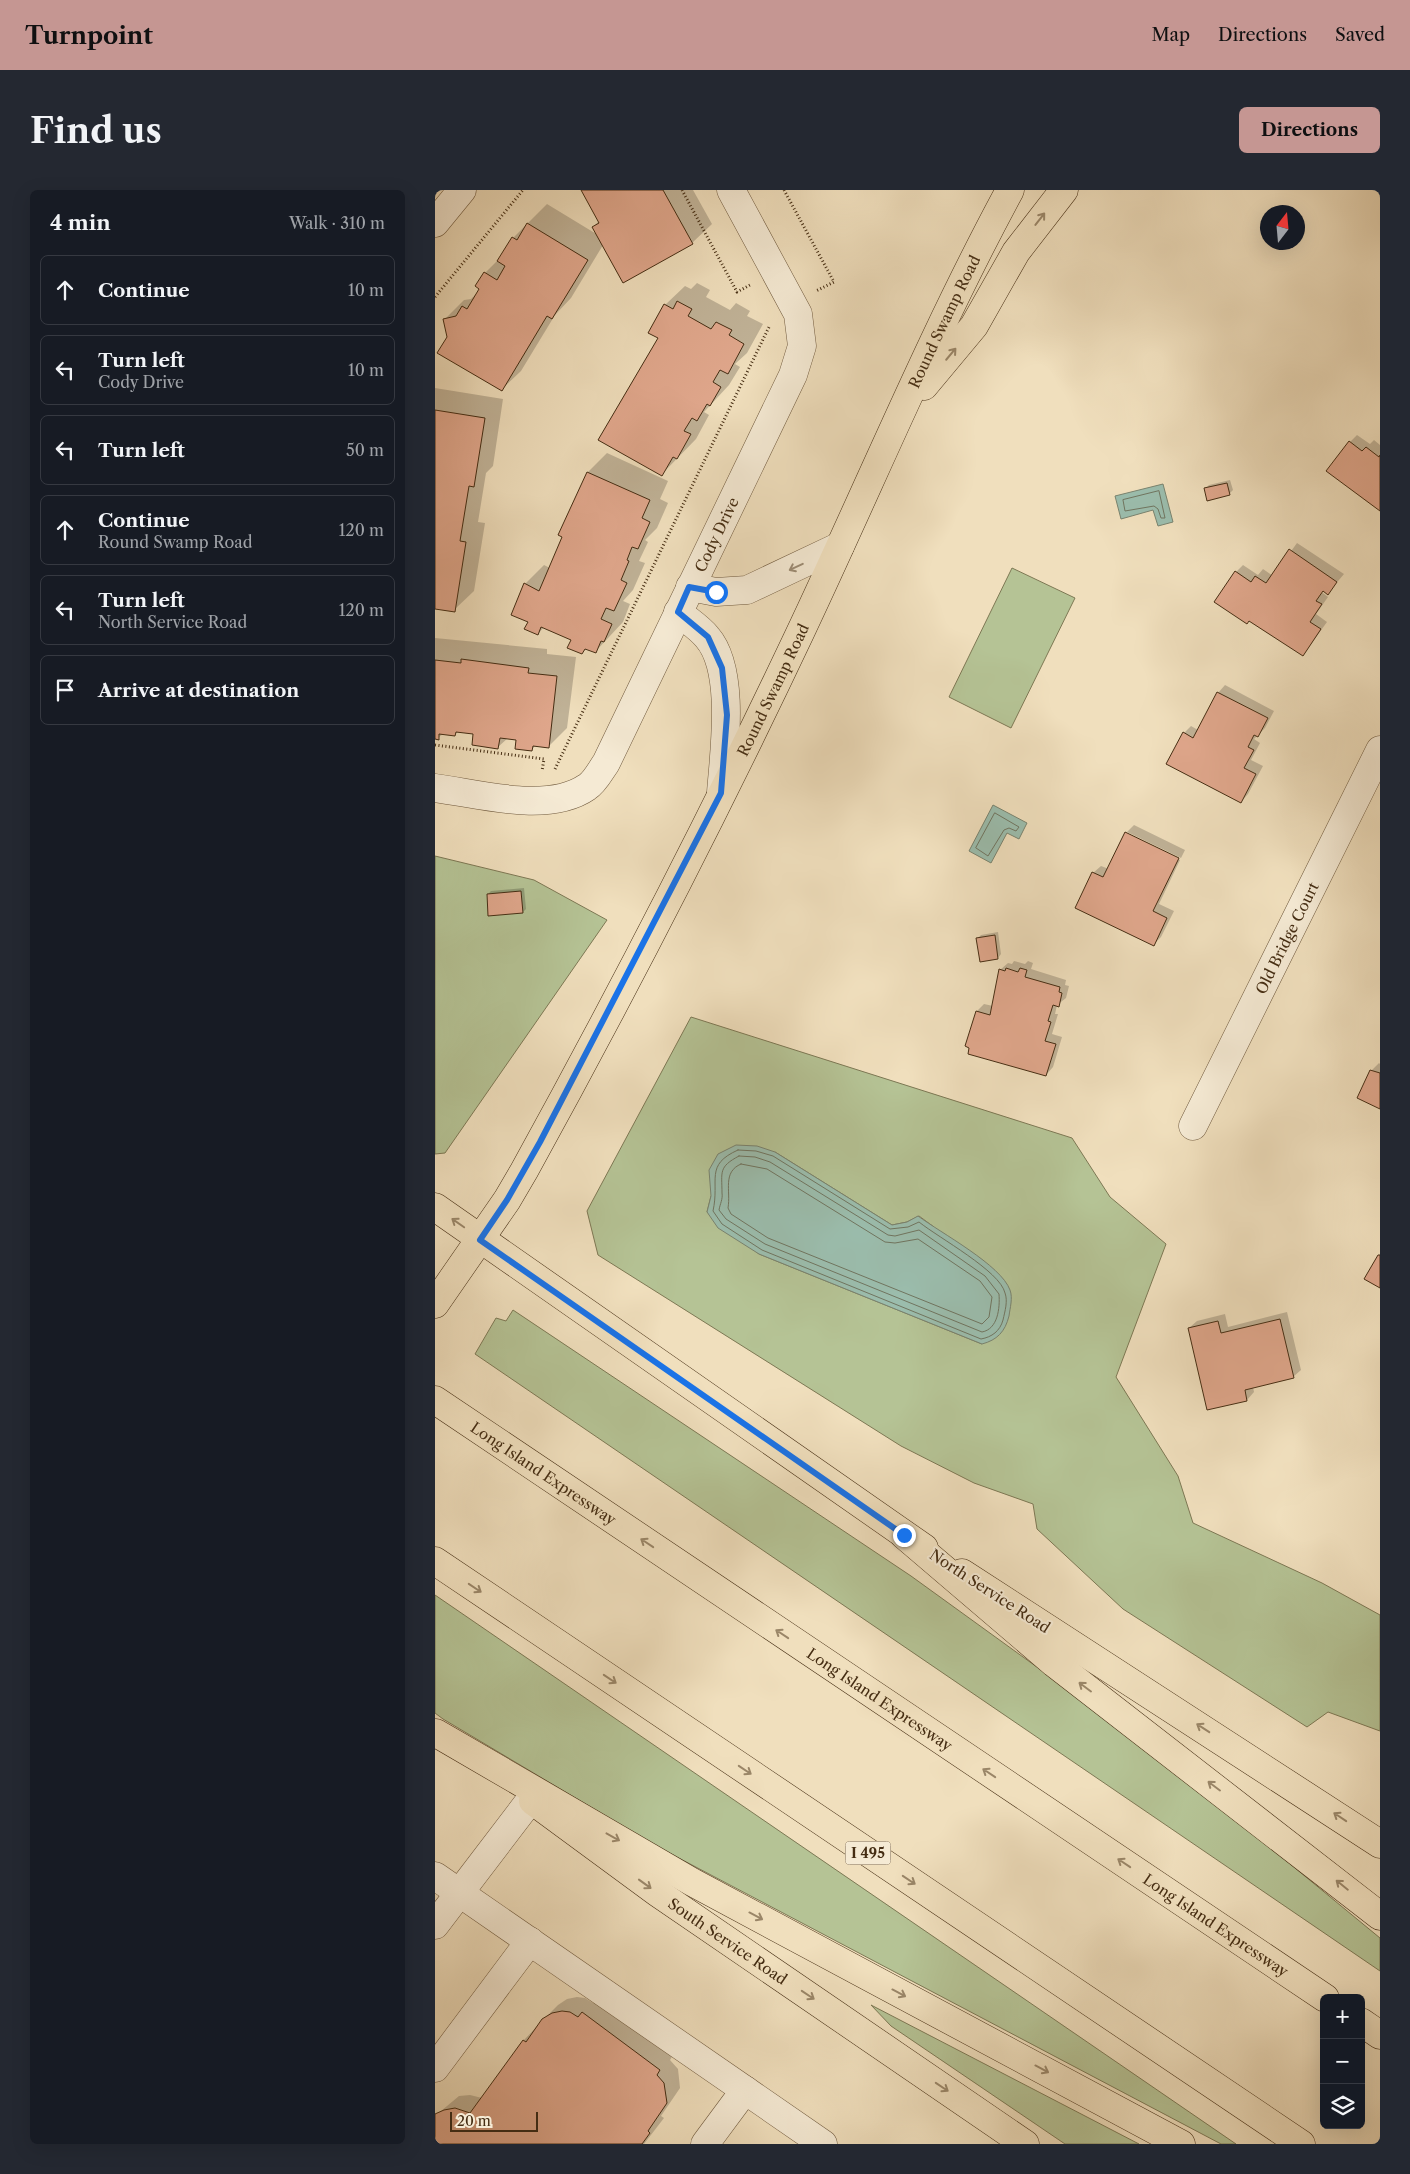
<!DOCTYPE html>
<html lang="en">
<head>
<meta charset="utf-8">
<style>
  body { margin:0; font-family:"Libre Caslon Text",serif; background:#242831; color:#f1f3f6 }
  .controls { position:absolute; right:15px; bottom:15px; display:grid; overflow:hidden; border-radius:8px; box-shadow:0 5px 20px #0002 }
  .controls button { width:45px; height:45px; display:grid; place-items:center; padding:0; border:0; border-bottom:1px solid #363941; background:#171b24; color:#f1f3f6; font:25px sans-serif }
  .compass { position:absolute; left:825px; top:15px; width:45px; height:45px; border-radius:50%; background:#171b24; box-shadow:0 5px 20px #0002; rotate:16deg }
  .scale { position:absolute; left:15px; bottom:12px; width:88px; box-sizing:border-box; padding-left:5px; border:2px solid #452d13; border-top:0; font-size:14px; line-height:18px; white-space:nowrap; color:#452d13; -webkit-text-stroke:4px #f5ead4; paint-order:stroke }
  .stop { position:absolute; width:15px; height:15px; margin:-11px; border:4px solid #1a73e8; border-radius:50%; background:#fff }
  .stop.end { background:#1a73e8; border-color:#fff; box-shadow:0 1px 5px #0008 }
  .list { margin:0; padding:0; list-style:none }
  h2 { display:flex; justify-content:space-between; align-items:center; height:65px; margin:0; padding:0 20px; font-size:21px }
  h2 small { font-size:16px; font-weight:400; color:#9ea1a6 }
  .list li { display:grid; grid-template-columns:32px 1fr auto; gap:15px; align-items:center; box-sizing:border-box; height:70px; margin:0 10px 10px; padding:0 10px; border:1px solid #363941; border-radius:8px }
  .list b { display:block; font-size:19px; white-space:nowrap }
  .list p { margin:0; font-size:16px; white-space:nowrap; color:#9ea1a6 }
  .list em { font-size:16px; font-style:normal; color:#9ea1a6 }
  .icon { flex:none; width:28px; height:28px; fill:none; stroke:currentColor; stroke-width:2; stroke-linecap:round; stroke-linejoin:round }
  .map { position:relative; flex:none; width:945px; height:1954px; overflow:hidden; border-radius:8px }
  header { display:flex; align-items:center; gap:30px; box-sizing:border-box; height:70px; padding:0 25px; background:#c59692; color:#111 }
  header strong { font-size:24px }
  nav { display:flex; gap:28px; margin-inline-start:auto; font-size:18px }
  .intro { display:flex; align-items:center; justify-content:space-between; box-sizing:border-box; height:120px; padding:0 30px }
  h1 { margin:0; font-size:35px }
  .button { padding:12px 22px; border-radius:8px; background:#c59692; color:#111; font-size:18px; font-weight:700 }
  main { display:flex; gap:30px; padding:0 30px }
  aside { flex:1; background:#171b24; border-radius:8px; box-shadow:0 5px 20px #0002 }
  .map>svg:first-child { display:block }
  .green { fill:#b5c395; stroke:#7d7854; fill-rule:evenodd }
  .water { fill:#9bbdad; stroke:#79836f }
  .shadow { fill:#0003 }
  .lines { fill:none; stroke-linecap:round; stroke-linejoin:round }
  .shore { stroke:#707560; stroke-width:1 }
  .building { fill:#e0a78c; stroke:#452d13 }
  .minor-casing { stroke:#705a3e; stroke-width:29 }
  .major-casing { stroke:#452d13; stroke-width:29 }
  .highway-casing { stroke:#452d13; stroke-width:29 }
  .path { stroke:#452d13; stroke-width:3; stroke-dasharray:1 2.5; stroke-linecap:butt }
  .minor { stroke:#f5ead4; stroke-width:28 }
  .major { stroke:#f0dfbd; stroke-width:28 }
  .highway { stroke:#f0dfbd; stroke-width:28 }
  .oneway { stroke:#9a8668 }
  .oneway2 { stroke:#9d8c74 }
  .route { stroke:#1a73e8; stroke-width:6 }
  .labels { text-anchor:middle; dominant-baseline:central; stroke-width:4; stroke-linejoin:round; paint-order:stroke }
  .shield { fill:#f5ead4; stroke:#7a664d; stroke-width:1 }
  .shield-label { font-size:14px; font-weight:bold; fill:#452d13 }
  .street-label { font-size:15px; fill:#452d13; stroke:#f5ead4 }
</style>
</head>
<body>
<header>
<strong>Turnpoint</strong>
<nav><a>Map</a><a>Directions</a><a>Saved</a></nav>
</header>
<div class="intro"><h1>Find us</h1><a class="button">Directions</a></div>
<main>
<aside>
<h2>4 min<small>Walk · 310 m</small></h2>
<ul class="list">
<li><svg class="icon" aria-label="ahead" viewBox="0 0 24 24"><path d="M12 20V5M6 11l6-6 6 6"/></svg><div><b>Continue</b></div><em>10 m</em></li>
<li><svg class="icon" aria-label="left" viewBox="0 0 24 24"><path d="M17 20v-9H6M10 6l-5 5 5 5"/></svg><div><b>Turn left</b><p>Cody Drive</p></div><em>10 m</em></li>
<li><svg class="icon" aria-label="left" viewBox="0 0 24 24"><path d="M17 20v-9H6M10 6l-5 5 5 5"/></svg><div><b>Turn left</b></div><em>50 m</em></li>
<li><svg class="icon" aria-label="ahead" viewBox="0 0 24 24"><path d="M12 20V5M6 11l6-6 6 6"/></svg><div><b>Continue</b><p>Round Swamp Road</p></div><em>120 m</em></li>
<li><svg class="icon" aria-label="left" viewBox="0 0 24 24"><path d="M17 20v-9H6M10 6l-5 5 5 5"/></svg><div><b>Turn left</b><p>North Service Road</p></div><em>120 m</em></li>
<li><svg class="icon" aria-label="arrive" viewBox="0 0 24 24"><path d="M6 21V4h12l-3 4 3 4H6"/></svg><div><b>Arrive at destination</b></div></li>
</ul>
</aside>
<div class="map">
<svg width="945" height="1954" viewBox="0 0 945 1954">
  <rect width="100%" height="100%" fill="#f0dfbd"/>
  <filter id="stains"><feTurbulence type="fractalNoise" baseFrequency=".004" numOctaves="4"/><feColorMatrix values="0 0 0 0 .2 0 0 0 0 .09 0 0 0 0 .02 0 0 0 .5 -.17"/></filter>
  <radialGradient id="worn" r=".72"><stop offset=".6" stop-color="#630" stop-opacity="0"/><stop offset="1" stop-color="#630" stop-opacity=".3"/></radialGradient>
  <path class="green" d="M 577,378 L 640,408 L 576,538 L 514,507 Z
    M 0,666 L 99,690 L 172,730 L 10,963 L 0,964 Z
    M 256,827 L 637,948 L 675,1007 L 731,1054 L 681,1187 L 743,1286 L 758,1333 L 887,1393 L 945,1425 L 945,1541 L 893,1522 L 872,1537 L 688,1419 L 602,1339 L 598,1314 L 539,1293 L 466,1256 L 163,1065 L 152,1021 ZM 340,962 L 457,1035 L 472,1032 L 484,1026 L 499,1037 L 547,1154 L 324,1064 L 272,1022 L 276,1006 Z
    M 78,1120 L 476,1386 L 718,1561 L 945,1748 L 945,1781 L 40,1164 L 61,1128 L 71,1131 Z
    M 0,1405 L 801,1954 L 786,1954 L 221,1656 L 8,1529 L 0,1523 Z
    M 436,1815 L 704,1954 L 630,1954 L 456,1836 Z"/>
  <path class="water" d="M 728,294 L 738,332 L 723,336 L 718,320 L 686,329 L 680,306 Z
    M 558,615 L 592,633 L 584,649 L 572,643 L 556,673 L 534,661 Z
    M 301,955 L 322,956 L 340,962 L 457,1035 L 472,1032 L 483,1026 C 506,1043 566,1075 575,1100 C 578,1108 575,1118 574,1126 C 570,1142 562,1150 547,1154 L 324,1064 L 283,1038 L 272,1022 L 276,1006 L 274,980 L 283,964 Z"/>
  <path class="shadow" d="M 148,0 L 258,0 L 277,34 L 257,53 L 168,55 L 136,108 L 120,125 L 86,181 L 66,200 L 13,147 L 10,129 L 29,110 L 36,109 L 45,100 L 50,83 L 67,66 L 78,48 L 112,14 L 163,45 L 158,37 L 164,31 Z
    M 262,93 L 275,100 L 271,107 L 295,120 L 301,113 L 315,121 L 312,126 L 328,134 L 312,163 L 300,174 L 305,177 L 294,195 L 269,222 L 274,225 L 261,249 L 227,284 L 225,147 L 230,115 L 250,96 L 256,99 Z
    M 0,198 L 68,209 L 58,276 L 51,283 L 43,332 L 50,333 L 39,401 L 19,420 L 0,417 Z
    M 922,245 L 935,254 L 939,250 L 945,255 L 945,320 L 915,252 Z
    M 172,263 L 233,291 L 225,309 L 233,313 L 222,338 L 210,350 L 213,352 L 204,371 L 210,373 L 198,400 L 188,411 L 195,414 L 188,432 L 160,462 L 152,458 L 147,463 L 137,449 L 109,437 L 103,444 L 94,431 L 90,394 L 109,375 L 115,378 L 153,282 Z
    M 795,290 L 798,300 L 794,304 L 770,299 L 774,295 Z
    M 862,353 L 909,384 L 893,403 L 885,398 L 884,400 L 893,407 L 881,424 L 892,432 L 868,465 L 801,382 L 808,375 L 823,385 L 828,379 L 838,386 Z
    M 0,448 L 112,459 L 112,464 L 141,467 L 132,538 L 113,557 L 101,555 L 97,559 L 82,549 L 73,548 L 63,557 L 40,543 L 24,541 L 20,544 L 9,543 L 3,548 L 0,548 Z
    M 790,495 L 839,521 L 830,538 L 819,549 L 825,553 L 816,570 L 828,576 L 813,604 L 806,612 L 749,543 L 756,536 L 763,540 L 783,503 Z
    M 699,635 L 750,660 L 746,668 L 692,642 L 692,644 L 745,670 L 724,714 L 739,721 L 726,747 L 719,754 L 658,683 L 666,676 L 674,679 L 691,643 Z
    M 89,698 L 91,719 L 88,722 L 53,704 L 56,701 Z
    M 563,742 L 566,764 L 563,768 L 543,748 L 546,745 Z
    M 579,771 L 590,774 L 593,771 L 598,773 L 596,779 L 631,790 L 630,795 L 634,796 L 631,808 L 622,815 L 620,824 L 623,824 L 617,844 L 627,847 L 618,877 L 611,885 L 542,821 L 549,814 L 558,816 L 565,780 L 573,773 L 577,774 Z
    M 944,873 L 945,874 L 945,918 L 937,880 Z
    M 852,1122 L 866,1180 L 858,1187 L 818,1197 L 819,1202 L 812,1210 L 773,1218 L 754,1138 L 762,1131 L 790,1124 L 793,1137 Z
    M 142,1807 L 150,1808 L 158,1813 L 162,1809 L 238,1865 L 235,1870 L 243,1879 L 245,1898 L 226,1926 L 229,1928 L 209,1954 L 0,1954 L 0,1926 L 24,1906 L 35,1905 L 47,1908 L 89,1850 L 108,1830 L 123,1815 L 132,1809 Z"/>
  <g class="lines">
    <path class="shore" d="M 724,301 L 730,328 L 726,328 L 723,319 L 719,316 L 690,321 L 688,310 Z
      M 560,623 L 584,637 L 581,641 L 574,638 L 569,640 L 553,666 L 541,658 Z
      M 303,960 L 321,961 L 338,966 L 455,1039 L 473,1037 L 484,1032 C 504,1048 565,1081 570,1103 C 573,1111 570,1121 568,1130 C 565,1141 557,1147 546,1149 L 327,1060 L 287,1034 L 278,1021 C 285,990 269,975 303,960 Z
      M 304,966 L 320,967 L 335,972 L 453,1045 L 460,1046 L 484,1040 L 550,1086 L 564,1104 C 565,1118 563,1139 547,1142 L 330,1054 L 291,1029 L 284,1020 C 285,1014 288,1009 287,1003 C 287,982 283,977 304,966 Z
      M 306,974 L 332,979 L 450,1052 L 460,1053 L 483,1049 L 545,1091 L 557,1107 L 554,1127 L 547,1134 L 333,1048 L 296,1024 L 293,1018 C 296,1001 287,982 306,974 Z"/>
  </g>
  <path class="building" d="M 146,0 L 228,0 L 258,54 L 188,93 L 157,37 L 164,33 Z
    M 92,33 L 153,70 L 117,129 L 112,126 L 67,201 L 2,163 L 12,147 L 8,129 L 21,126 L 27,116 L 32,119 L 44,99 L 40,96 L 49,82 L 62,90 L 70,76 L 62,71 L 77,47 L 82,50 Z
    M 242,111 L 257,119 L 253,126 L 276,139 L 281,132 L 297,140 L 294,145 L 309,154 L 293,184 L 285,180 L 278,192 L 286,197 L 275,216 L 272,214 L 262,231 L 257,228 L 249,241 L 256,244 L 242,269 L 238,267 L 227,286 L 163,250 L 223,148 L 213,143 L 229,114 L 238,119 Z
    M 0,220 L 50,228 L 39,297 L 34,296 L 25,351 L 31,352 L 20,422 L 0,419 Z
    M 914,251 L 927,261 L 931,257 L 944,267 L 945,265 L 945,321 L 891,281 Z
    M 152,282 L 215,310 L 207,328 L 215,332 L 203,359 L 197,357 L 192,370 L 194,371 L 186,390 L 192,393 L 179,421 L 171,418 L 166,429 L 177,434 L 169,452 L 166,451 L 161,463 L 150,459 L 147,464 L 132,458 L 136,450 L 106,437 L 103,445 L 89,439 L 93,432 L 76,425 L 89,393 L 104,401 L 127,347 L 123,345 Z
    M 792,293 L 795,305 L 772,311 L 769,298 Z
    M 854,359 L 902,392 L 893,405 L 888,401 L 881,411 L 887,414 L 875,432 L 886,439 L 868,466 L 814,431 L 812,434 L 779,412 L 800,381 L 816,392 L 820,386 L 831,393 Z
    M 26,469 L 94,478 L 93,483 L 122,486 L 114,558 L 98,556 L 97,561 L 80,559 L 81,550 L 65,548 L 63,559 L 37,555 L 38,544 L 21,542 L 20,546 L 4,544 L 4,550 L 0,549 L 0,470 L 26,473 Z
    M 782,502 L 833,528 L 823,547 L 819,545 L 813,557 L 819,560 L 809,578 L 821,584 L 806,613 L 731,574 L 748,542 L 758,548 Z
    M 690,642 L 744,668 L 718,721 L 732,728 L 719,756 L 640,718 L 657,682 L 668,687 Z
    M 86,701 L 88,723 L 53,726 L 52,704 Z
    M 560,745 L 563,769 L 545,772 L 541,748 Z
    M 571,778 L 583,782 L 585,778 L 592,780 L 590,787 L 625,797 L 624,802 L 627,803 L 624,817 L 618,815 L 613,831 L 616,832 L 610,851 L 621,854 L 611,886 L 533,864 L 534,858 L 530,856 L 541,821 L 555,825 L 564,779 L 570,781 Z
    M 935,880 L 945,883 L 945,919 L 922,908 Z
    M 943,1065 L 945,1065 L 945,1098 L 929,1089 Z
    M 845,1129 L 859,1188 L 810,1200 L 812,1211 L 772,1220 L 753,1138 L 783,1131 L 786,1143 Z
    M 127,1821 L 135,1822 L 143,1827 L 147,1822 L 225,1880 L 222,1885 L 229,1893 L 232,1913 L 213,1941 L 215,1943 L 207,1954 L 0,1954 L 0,1924 L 9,1920 L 20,1918 L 35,1923 L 88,1850 L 91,1852 L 107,1829 L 117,1823 Z"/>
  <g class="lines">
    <defs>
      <g id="minor">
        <path d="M 0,33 L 27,0"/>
        <path d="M 255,397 L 281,402 L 312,400 L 405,356"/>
        <path d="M 243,422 C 252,430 264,437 272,447 C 301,480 289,562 286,603"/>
        <path id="s1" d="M 0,598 C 45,604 113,624 152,597 C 160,592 166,580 171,573 L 358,185 L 367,156 L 363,124 L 296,0"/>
        <path id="s2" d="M 758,936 L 945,560"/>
        <path d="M 0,1686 L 388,1954"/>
        <path d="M 0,1735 L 96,1609"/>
        <path d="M 0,1878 L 95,1751"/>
        <path d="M 270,1954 L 310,1900"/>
      </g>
      <g id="major">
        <path d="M 489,196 L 539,136 L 581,62 L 629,0"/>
        <path d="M 0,1017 L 489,1358"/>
        <path id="s3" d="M 0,1114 L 72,1010 L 89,981 C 186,805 279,625 365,443 C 435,295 497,144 575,0"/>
        <path d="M 527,1383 L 945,1654"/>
        <path id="s4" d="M 98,1611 L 223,1703 L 590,1954"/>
      </g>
      <g id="highway">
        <path id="s5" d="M 0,1210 L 890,1808"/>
        <path d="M 469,1345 L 619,1473 L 945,1726"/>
        <path d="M 0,1371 L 866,1954"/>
        <path d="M 1,1543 L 257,1692 L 746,1954"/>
        <path d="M 926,1832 L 945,1845"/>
      </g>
    </defs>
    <use href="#minor" class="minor-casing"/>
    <use href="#major" class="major-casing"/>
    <use href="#highway" class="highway-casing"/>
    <path class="path" d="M 247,0 L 302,102 L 315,95
      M 349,0 L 399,92 L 381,101
      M 0,107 L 88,0
      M 0,555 L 109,569 L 107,581
      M 120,579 L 334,137"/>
    <use href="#minor" class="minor"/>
    <use href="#major" class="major"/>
    <use href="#highway" class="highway"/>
  </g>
  <defs><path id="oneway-shaft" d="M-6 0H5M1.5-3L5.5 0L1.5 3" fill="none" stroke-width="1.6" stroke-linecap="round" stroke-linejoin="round" transform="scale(1.25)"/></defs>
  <g class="oneway">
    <use href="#oneway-shaft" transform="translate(605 29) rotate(-52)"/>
    <use href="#oneway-shaft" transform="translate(516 164) rotate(-50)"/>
    <use href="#oneway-shaft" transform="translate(23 1033) rotate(-145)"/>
    <use href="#oneway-shaft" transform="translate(212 1353) rotate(-146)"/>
    <use href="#oneway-shaft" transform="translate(40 1398) rotate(34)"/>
    <use href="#oneway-shaft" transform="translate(347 1444) rotate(-146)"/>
    <use href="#oneway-shaft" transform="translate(175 1489) rotate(34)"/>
    <use href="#oneway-shaft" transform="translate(650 1497) rotate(-143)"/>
    <use href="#oneway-shaft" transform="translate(768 1538) rotate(-147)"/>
    <use href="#oneway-shaft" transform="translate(310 1580) rotate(34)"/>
    <use href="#oneway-shaft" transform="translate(554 1583) rotate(-146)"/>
    <use href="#oneway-shaft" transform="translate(779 1596) rotate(-143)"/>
    <use href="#oneway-shaft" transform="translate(905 1627) rotate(-146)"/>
    <use href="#oneway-shaft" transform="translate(178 1647) rotate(29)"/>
    <use href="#oneway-shaft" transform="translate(689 1673) rotate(-146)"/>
    <use href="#oneway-shaft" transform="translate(474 1690) rotate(34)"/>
    <use href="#oneway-shaft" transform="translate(210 1694) rotate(36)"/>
    <use href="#oneway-shaft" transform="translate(907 1695) rotate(-141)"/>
    <use href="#oneway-shaft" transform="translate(321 1726) rotate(28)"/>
    <use href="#oneway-shaft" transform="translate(464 1803) rotate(28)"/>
    <use href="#oneway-shaft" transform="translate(373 1805) rotate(34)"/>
    <use href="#oneway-shaft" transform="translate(607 1879) rotate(28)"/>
    <use href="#oneway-shaft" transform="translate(507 1897) rotate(34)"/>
  </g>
  <use class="oneway2" href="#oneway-shaft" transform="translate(361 377) rotate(155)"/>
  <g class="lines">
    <path class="route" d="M 281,402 L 254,397 L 243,422 L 273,447 L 287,478 L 292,525 L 286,603 L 105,952 L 72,1010 L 45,1050 L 469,1345"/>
  </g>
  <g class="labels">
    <rect class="shield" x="410.5" y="1651.5" width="45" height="23" rx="4"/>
    <g class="shield-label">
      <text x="433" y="1663">I 495</text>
    </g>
    <g class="street-label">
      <text stroke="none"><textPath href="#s3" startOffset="1108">Round Swamp Road</textPath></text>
      <text stroke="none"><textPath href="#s1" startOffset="440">Cody Drive</textPath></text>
      <text stroke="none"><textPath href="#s3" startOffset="702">Round Swamp Road</textPath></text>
      <text stroke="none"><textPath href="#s2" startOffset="210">Old Bridge Court</textPath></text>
      <text stroke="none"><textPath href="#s5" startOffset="131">Long Island Expressway</textPath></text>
      <text transform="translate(555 1401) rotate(33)">North Service Road</text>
      <text stroke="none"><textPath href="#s5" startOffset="536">Long Island Expressway</textPath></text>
      <text stroke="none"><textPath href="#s5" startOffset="941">Long Island Expressway</textPath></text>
      <text stroke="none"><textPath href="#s4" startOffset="240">South Service Road</textPath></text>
    </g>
  </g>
  <rect width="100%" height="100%" filter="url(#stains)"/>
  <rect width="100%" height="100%" fill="url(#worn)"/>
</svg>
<div class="controls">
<button>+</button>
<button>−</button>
<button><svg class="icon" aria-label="layers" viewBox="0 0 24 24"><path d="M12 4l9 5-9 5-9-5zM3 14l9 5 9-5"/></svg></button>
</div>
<svg class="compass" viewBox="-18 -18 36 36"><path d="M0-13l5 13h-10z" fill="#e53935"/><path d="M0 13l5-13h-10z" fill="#9ea1a6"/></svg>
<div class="scale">20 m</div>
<div class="stop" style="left:281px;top:402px"></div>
<div class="stop end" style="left:469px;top:1345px"></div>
</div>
</main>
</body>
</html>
